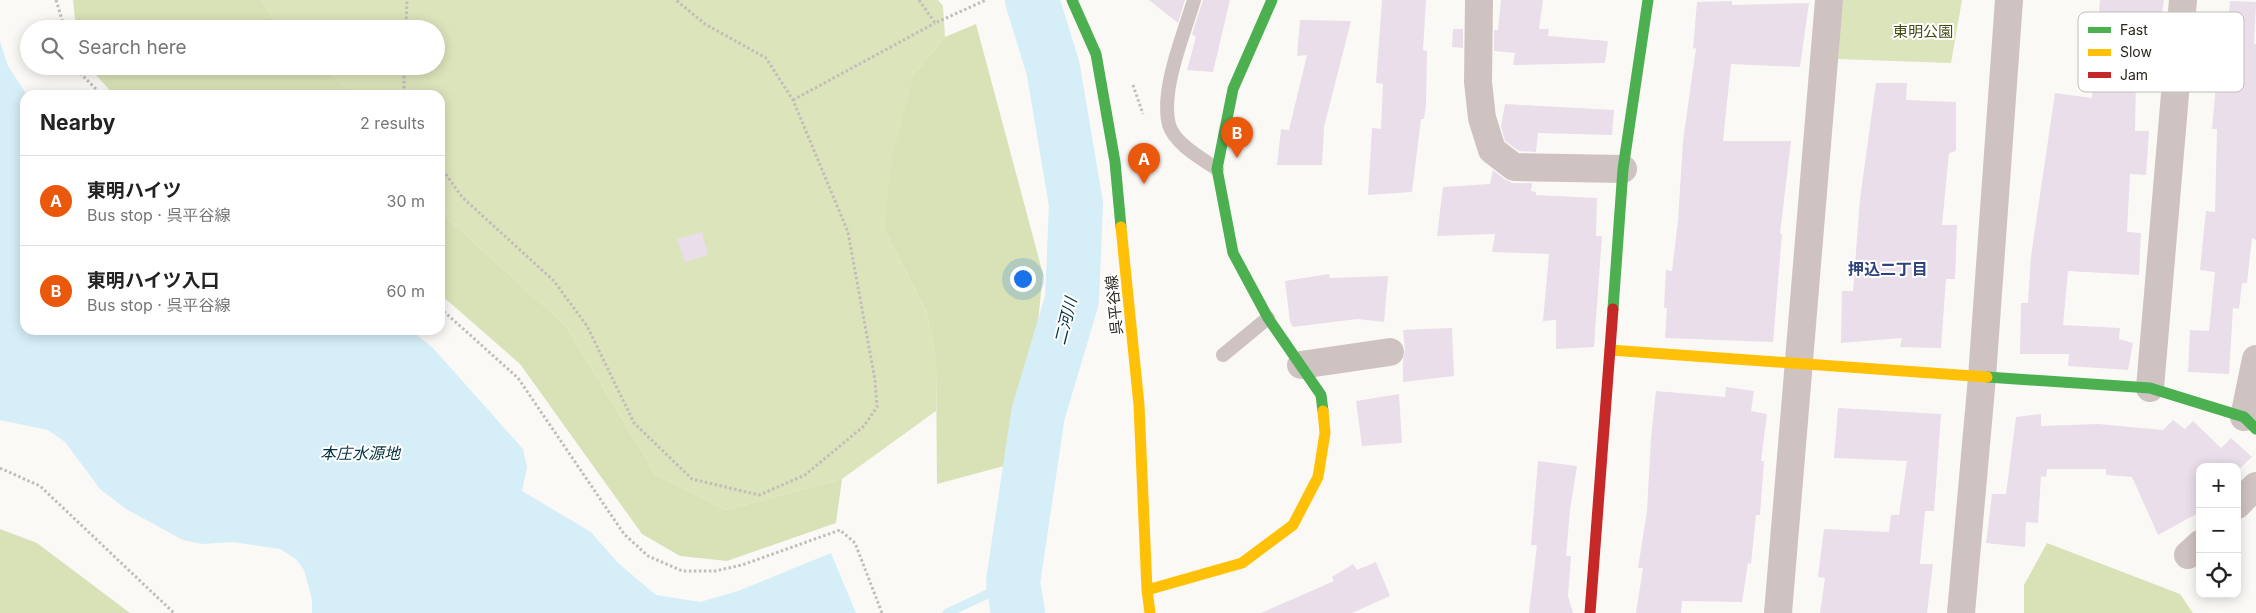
<!DOCTYPE html>
<html lang="en">
<head>
<meta charset="utf-8">
<style>
  body { margin:0; font-family:Inter,"Noto Sans JP",sans-serif; background:#f6f6f6; color:#222 }
  .controls { position:absolute; right:15px; bottom:15px; display:grid; overflow:hidden; border-radius:10px; box-shadow:0 2px 12px #0003 }
  .controls button { width:45px; height:45px; display:grid; place-items:center; padding:0; border:0; border-bottom:1px solid #e0e0e0; background:#fff; color:#222; font:25px sans-serif }
  .you { position:absolute; left:1022px; top:278px; width:18px; height:18px; margin:-12px; border:4px solid #fff; border-radius:50%; background:#1a73e8; box-shadow:0 0 0 8px #1a73e833 }
  .badge { display:grid; place-items:center; width:32px; height:32px; border-radius:50%; background:#ea580c; color:#fff; font-size:16px; font-weight:700 }
  .pin { position:absolute; translate:-50% -41px; filter:drop-shadow(0 1px 2px #0008) }
  .pin::after { content:''; position:absolute; top:26px; width:18px; height:15px; background:inherit; clip-path:polygon(0 0,100% 0,50% 100%) }
  .list { margin:0; padding:0; list-style:none }
  h2 { display:flex; justify-content:space-between; align-items:center; height:65px; margin:0; padding:0 20px; font-size:21px }
  h2 small { font-size:16px; font-weight:400; color:#767676 }
  .list li { display:grid; grid-template-columns:32px 1fr auto; gap:15px; align-items:center; box-sizing:border-box; height:90px; padding:0 20px; border-top:1px solid #e0e0e0 }
  .list b { display:block; font-size:19px; white-space:nowrap }
  .list p { margin:0; font-size:16px; white-space:nowrap; color:#767676 }
  .list em { font-size:16px; font-style:normal; color:#767676 }
  .icon { flex:none; width:28px; height:28px; fill:none; stroke:currentColor; stroke-width:2; stroke-linecap:round; stroke-linejoin:round }
  .map { position:relative; flex:none; width:2256px; height:613px; overflow:hidden }
  .search { position:absolute; background:#fff; box-shadow:0 2px 12px #0003; left:20px; top:20px; width:425px; height:55px; display:flex; align-items:center; gap:12px; box-sizing:border-box; padding:0 18px; border-radius:28px; color:#767676; font-size:19px }
  .panel { position:absolute; background:#fff; box-shadow:0 2px 12px #0003; left:20px; top:90px; width:425px; height:245px; border-radius:15px }
  .map>svg:first-child { display:block }
  .green { fill:#dce4bb }
  .forest { fill:#d9e2b6 }
  .water { fill:#d6eef7 }
  .lines { fill:none; stroke-linecap:round; stroke-linejoin:round }
  .stream { stroke:#d6eef7; stroke-width:9 }
  .river { stroke:#d6eef7; stroke-width:54 }
  .building { fill:#e9dee9 }
  .path { stroke:#c4bcba; stroke-width:3; stroke-dasharray:2.5 2.5; stroke-linecap:butt }
  .lane { stroke:#cfc3c1; stroke-width:14 }
  .street { stroke:#cfc3c1; stroke-width:28 }
  .fast { stroke:#4caf50; stroke-width:11 }
  .slow { stroke:#ffc107; stroke-width:11 }
  .jam { stroke:#c62828; stroke-width:11 }
  .labels { text-anchor:middle; dominant-baseline:central; stroke-width:4; stroke-linejoin:round; paint-order:stroke }
  .park-label { font-size:15px; fill:#414c12; stroke:#fff }
  .street-label { font-size:15px; fill:#2b251c; stroke:#fff }
  .neighbourhood-label { font-size:16px; font-weight:bold; fill:#2e437c; stroke:#fff }
  .water-label { font-size:16px; font-style:italic; fill:#033341; stroke:#fff }
  .key { fill:#fff; stroke:#bfbebb; stroke-width:1 }
  .key-label { font-size:14px; fill:#2b251c }
</style>
</head>
<body>
<div class="map">
<svg width="2256" height="613" viewBox="0 0 2256 613">
  <rect width="100%" height="100%" fill="#fbf9f6"/>
  <path class="green" d="M 262,0 L 938,0 L 943,6 L 945,37 L 914,74 L 884,229 L 927,313 L 936,362 L 936,411 L 842,479 L 725,510 L 656,475 L 566,326 L 448,219 L 440,203 L 440,95 L 355,95 L 322,66 L 436,66 L 436,29 L 278,29 Z
    M 1842,0 L 1962,0 L 1951,63 L 1836,59 Z"/>
  <path class="forest" d="M 73,0 L 262,0 L 278,29 L 76,29 Z
    M 976,24 L 1043,274 L 1032,378 L 1020,440 L 1004,466 L 937,484 L 936,362 L 927,313 L 884,229 L 892,158 L 914,74 L 945,37 Z
    M 88,66 L 322,66 L 355,95 L 114,95 Z
    M 440,203 L 448,219 L 566,326 L 656,475 L 725,510 L 842,479 L 836,523 L 727,561 L 680,556 L 642,534 L 520,364 L 440,294 Z
    M 0,529 L 37,543 L 130,613 L 0,613 Z
    M 2047,543 L 2180,594 L 2193,613 L 2024,613 L 2024,585 Z"/>
  <path class="water" d="M 0,41 L 8,66 L 27,95 L 25,330 L 411,330 L 433,348 L 523,449 L 527,467 L 522,491 L 591,532 L 617,562 L 656,595 L 700,602 L 738,591 L 831,553 L 856,613 L 312,613 L 312,600 L 304,570 L 296,559 L 280,549 L 233,542 L 202,544 L 183,540 L 126,509 L 100,489 L 65,442 L 48,430 L 0,420 Z"/>
  <g class="lines">
    <path class="stream" d="M 947,613 L 1013,582"/>
    <path class="river" d="M 1018,613 L 1013,582 L 1038,414 L 1072,300 L 1076,204 L 1053,68 L 1032,0"/>
  </g>
  <path class="building" d="M 1149,0 L 1185,0 L 1178,23 Z
    M 1203,0 L 1230,0 L 1213,72 L 1187,70 L 1196,37 L 1192,34 Z
    M 1382,0 L 1426,0 L 1423,50 L 1427,51 L 1426,105 L 1424,119 L 1421,119 L 1412,192 L 1368,195 L 1372,128 L 1381,129 L 1383,84 L 1376,83 Z
    M 1501,0 L 1543,0 L 1539,29 L 1549,29 L 1548,36 L 1608,41 L 1605,63 L 1513,65 L 1515,53 L 1494,51 L 1494,30 L 1498,30 Z
    M 2100,0 L 2164,0 L 2160,26 L 2157,25 L 2153,78 L 2136,77 L 2135,131 L 2149,131 L 2146,175 L 2130,174 L 2127,232 L 2141,233 L 2139,275 L 2068,271 L 2063,325 L 2120,328 L 2119,339 L 2133,343 L 2128,370 L 2068,366 L 2069,354 L 2020,354 L 2021,303 L 2028,303 L 2031,256 L 2055,93 L 2092,98 Z
    M 1732,1 L 1732,5 L 1809,3 L 1800,67 L 1731,64 L 1723,141 L 1791,141 L 1780,234 L 1782,234 L 1773,342 L 1665,338 L 1667,308 L 1664,308 L 1666,270 L 1672,271 L 1678,221 L 1683,141 L 1696,48 L 1693,49 L 1697,2 Z
    M 2230,1 L 2256,2 L 2254,44 L 2256,44 L 2256,240 L 2252,238 L 2247,283 L 2242,283 L 2239,309 L 2233,308 L 2229,374 L 2188,372 L 2190,330 L 2209,331 L 2215,272 L 2200,270 L 2206,211 L 2215,212 L 2217,129 L 2212,129 L 2219,53 L 2225,54 Z
    M 1300,20 L 1351,21 L 1324,127 L 1322,165 L 1277,165 L 1281,129 L 1289,130 L 1307,55 L 1297,56 Z
    M 1453,29 L 1463,29 L 1463,48 L 1452,47 Z
    M 1876,83 L 1907,83 L 1906,100 L 1956,102 L 1956,151 L 1949,153 L 1942,225 L 1957,225 L 1955,279 L 1946,279 L 1941,348 L 1900,347 L 1902,338 L 1841,343 L 1842,291 L 1853,291 L 1860,199 Z
    M 1505,104 L 1614,110 L 1612,135 L 1538,133 L 1536,152 L 1519,151 L 1505,141 L 1501,126 Z
    M 1493,170 L 1504,179 L 1513,183 L 1532,183 L 1531,191 L 1536,192 L 1536,195 L 1597,198 L 1596,236 L 1602,236 L 1594,347 L 1556,349 L 1556,320 L 1543,321 L 1549,254 L 1492,252 L 1495,234 L 1437,236 L 1443,187 L 1490,184 Z
    M 702,232 L 708,255 L 685,262 L 677,239 Z
    M 1329,274 L 1330,278 L 1388,276 L 1384,322 L 1357,319 L 1293,327 L 1290,322 L 1285,281 Z
    M 1452,328 L 1454,376 L 1403,382 L 1403,360 L 1405,350 L 1403,330 Z
    M 1726,387 L 1754,391 L 1751,411 L 1767,414 L 1761,461 L 1764,461 L 1760,515 L 1756,515 L 1751,564 L 1748,563 L 1742,602 L 1682,601 L 1681,613 L 1636,613 L 1643,568 L 1638,568 L 1647,511 L 1651,438 L 1656,391 L 1725,397 Z
    M 1399,394 L 1402,443 L 1362,446 L 1356,401 Z
    M 1838,408 L 1941,414 L 1934,511 L 1925,511 L 1920,564 L 1933,564 L 1927,613 L 1820,613 L 1825,578 L 1818,577 L 1824,529 L 1889,532 L 1891,515 L 1899,515 L 1907,461 L 1834,458 Z
    M 2041,414 L 2041,426 L 2098,424 L 2163,430 L 2173,420 L 2185,429 L 2193,421 L 2221,448 L 2231,438 L 2252,457 L 2237,471 L 2237,467 L 2200,467 L 2200,512 L 2158,535 L 2132,477 L 2106,475 L 2106,469 L 2047,469 L 2046,477 L 2041,476 L 2038,523 L 2026,522 L 2025,547 L 1986,543 L 1992,494 L 2006,494 L 2016,417 Z
    M 1538,461 L 1577,466 L 1570,510 L 1566,556 L 1571,556 L 1568,596 L 1573,613 L 1529,613 L 1537,545 L 1531,545 Z
    M 1376,562 L 1390,596 L 1352,613 L 1261,613 L 1334,581 L 1332,577 L 1353,564 L 1357,570 Z"/>
  <g class="lines">
    <path class="path" d="M 56,0 L 65,29
      M 919,0 L 935,23 L 986,0
      M 406,29 L 407,0
      M 73,66 L 102,95
      M 404,66 L 404,88 L 406,95
      M 1133,85 L 1143,114
      M 793,100 L 935,23
      M 440,166 L 462,197 L 554,281 L 587,326 L 634,423 L 692,479 L 759,495 L 805,475 L 864,426 L 877,407 L 875,380 L 848,232 L 793,100 L 766,58 L 705,24 L 676,0
      M 440,308 L 518,378 L 624,534 L 648,556 L 682,571 L 715,571 L 742,565 L 840,530 L 855,543 L 882,613
      M 0,468 L 40,486 L 174,613"/>
    <path class="lane" d="M 1194,0 C 1184,34 1160,90 1169,125 C 1175,144 1201,158 1217,169
      M 1223,355 L 1268,318"/>
    <path class="street" d="M 1479,0 L 1478,82 L 1482,118 L 1492,150 L 1514,167 L 1623,169
      M 1301,365 L 1390,352
      M 2150,388 L 2183,0
      M 2244,417 L 2256,359
      M 2237,505 L 2256,486
      M 2188,555 L 2200,544
      M 1778,613 L 1829,0
      M 1961,613 L 1982,377 L 2009,0"/>
    <path class="fast" d="M 1072,0 L 1096,54 L 1115,162 L 1121,227
      M 1272,0 L 1233,89 L 1217,169 L 1233,253 L 1268,318 L 1321,395 L 1323,411
      M 1613,309 L 1623,169 L 1648,0
      M 1987,377 L 2150,388 L 2244,417 L 2256,429"/>
    <path class="slow" d="M 1121,227 L 1139,405 L 1147,590 L 1150,613
      M 1610,350 L 1987,377
      M 1147,590 L 1242,563 L 1293,525 L 1318,477 L 1325,433 L 1323,411"/>
    <path class="jam" d="M 1590,613 L 1613,309"/>
  </g>
  <g class="labels">
    <g class="park-label">
      <text x="1923" y="31">東明公園</text>
    </g>
    <g class="street-label">
      <text transform="translate(1114 305) rotate(-96)">呉平谷線</text>
    </g>
    <g class="neighbourhood-label">
      <text x="1888" y="269">押込二丁目</text>
    </g>
    <g class="water-label">
      <text transform="translate(1065 321) rotate(-76)">二河川</text>
      <text x="360" y="453">本庄水源地</text>
    </g>
  </g>
  <rect x="2078" y="12" width="166" height="80" rx="8" class="key"/>
  <rect x="2088" y="27" width="23" height="6" fill="#4caf50"/>
  <rect x="2088" y="49" width="23" height="7" fill="#ffc107"/>
  <rect x="2088" y="72" width="23" height="6" fill="#c62828"/>
  <g class="key-label">
    <text x="2120" y="35">Fast</text>
    <text x="2120" y="57">Slow</text>
    <text x="2120" y="80">Jam</text>
  </g>
</svg>
<div class="controls">
<button>+</button>
<button>−</button>
<button><svg class="icon" aria-label="locate" viewBox="0 0 24 24"><circle cx="12" cy="12" r="6"/><path d="M12 2v4M12 18v4M2 12h4M18 12h4"/></svg></button>
</div>
<div class="you"></div>
<div class="pin badge" style="left:1144px;top:184px">A</div>
<div class="pin badge" style="left:1237px;top:158px">B</div>
<div class="search"><svg class="icon" aria-label="search" viewBox="0 0 24 24"><circle cx="10" cy="10" r="6"/><path d="M15 15l6 6"/></svg>Search here</div>
<section class="panel">
<h2>Nearby<small>2 results</small></h2>
<ul class="list">
<li><span class="badge">A</span><div><b>東明ハイツ</b><p>Bus stop · 呉平谷線</p></div><em>30 m</em></li>
<li><span class="badge">B</span><div><b>東明ハイツ入口</b><p>Bus stop · 呉平谷線</p></div><em>60 m</em></li>
</ul>
</section>
</div>
</body>
</html>
